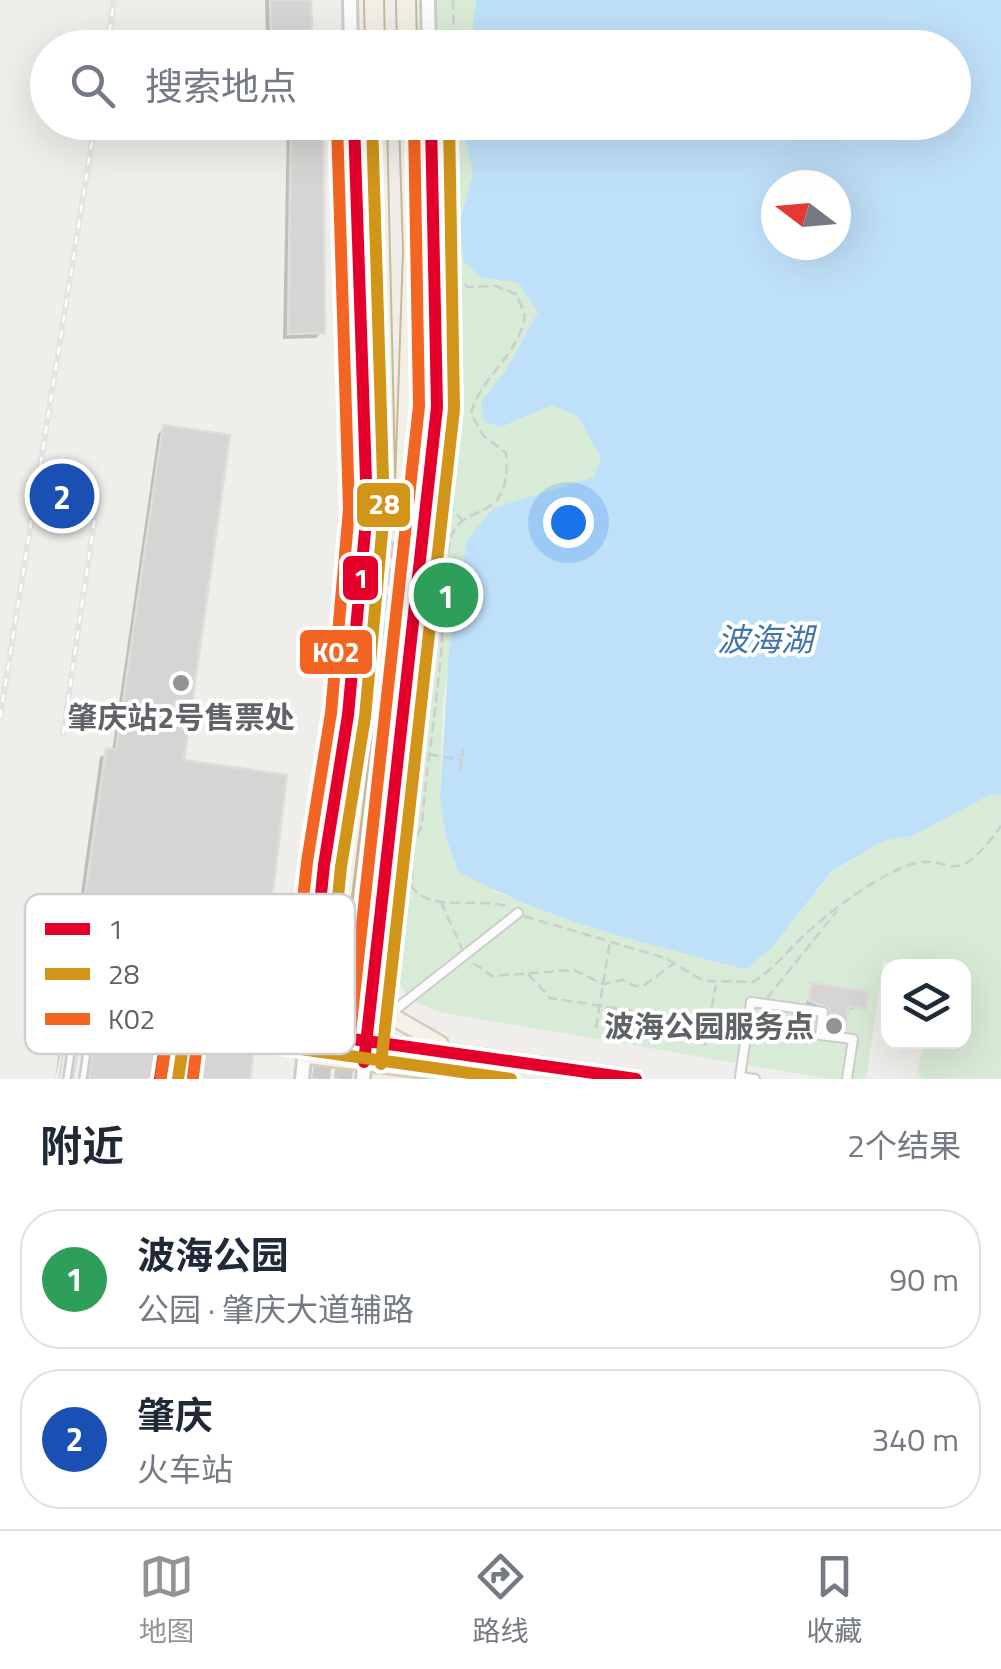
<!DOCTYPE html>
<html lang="zh">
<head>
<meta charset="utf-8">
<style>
  body { margin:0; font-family:"Titillium Web","Noto Sans SC",sans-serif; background:#f6f6f7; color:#1f2937 }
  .controls { position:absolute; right:30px; bottom:30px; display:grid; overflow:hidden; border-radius:20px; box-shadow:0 10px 40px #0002 }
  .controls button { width:90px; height:90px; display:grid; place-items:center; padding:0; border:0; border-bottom:2px solid #e0e1e3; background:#fff; color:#1f2937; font:50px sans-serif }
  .compass { position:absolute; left:761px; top:170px; width:90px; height:90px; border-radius:50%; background:#fff; box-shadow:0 10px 40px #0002; rotate:286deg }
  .you { position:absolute; left:568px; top:522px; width:35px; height:35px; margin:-25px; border:8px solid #fff; border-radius:50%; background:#1a73e8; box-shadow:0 0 0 15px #1a73e833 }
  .badge { display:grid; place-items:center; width:65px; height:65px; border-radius:50%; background:#919496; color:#fff; font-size:32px; font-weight:700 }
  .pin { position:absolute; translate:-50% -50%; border:5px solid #fff; box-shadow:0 2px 10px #0006 }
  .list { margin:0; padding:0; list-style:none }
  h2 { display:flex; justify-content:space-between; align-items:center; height:130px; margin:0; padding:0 40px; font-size:42px }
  h2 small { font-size:32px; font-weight:400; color:#747a83 }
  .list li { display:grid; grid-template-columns:65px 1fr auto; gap:30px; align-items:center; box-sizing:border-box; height:140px; margin:0 20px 20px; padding:0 20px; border:2px solid #e0e1e3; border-radius:40px }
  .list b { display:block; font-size:38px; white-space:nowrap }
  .list p { margin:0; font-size:32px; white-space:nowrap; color:#747a83 }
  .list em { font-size:32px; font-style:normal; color:#747a83 }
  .icon { flex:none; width:55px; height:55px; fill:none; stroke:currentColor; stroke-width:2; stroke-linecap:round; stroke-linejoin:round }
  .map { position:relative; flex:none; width:1001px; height:1079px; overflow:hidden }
  .search { position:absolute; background:#fff; box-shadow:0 10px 40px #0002; left:30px; right:30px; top:30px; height:110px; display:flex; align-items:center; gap:25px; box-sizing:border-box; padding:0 35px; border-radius:55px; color:#747a83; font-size:38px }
  .sheet { height:450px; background:#fff }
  nav { display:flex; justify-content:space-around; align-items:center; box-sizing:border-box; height:140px; border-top:2px solid #e0e1e3; background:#fff; font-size:28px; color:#747a83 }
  nav a { display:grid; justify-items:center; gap:5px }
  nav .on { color:#919496 }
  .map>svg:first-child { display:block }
  .green { fill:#d8ebd6 }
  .water { fill:#bfe0f9; fill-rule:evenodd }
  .shadow { fill:#0003 }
  .building { fill:#d6d5d3; stroke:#deddd9; stroke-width:2.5 }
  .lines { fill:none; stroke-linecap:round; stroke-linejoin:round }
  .tertiary-tunnel { stroke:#cbcbca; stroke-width:12; stroke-dasharray:12 6; stroke-linecap:butt }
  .trunk-tunnel { stroke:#cbcbca; stroke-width:18; stroke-dasharray:18 9; stroke-linecap:butt }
  .service-casing { stroke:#cbcccc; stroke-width:10 }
  .pedestrian-casing { stroke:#cbcccc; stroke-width:12 }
  .tertiary-casing { stroke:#cbcccc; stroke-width:18 }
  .primary-casing { stroke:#d7ceb8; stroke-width:20 }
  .trunk-casing { stroke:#c8b996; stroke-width:22 }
  .path { stroke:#cacfcc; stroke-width:2.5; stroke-dasharray:10 5; stroke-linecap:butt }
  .service { stroke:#fdfcfc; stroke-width:5 }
  .pedestrian { stroke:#fdfcfc; stroke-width:8 }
  .tertiary { stroke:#fdfcfc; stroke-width:12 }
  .primary { stroke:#f4f2e9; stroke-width:15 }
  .trunk { stroke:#f2f0e6; stroke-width:18 }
  .rail-casing { stroke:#e4e4e4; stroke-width:6 }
  .rail { stroke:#fff; stroke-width:2.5; stroke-dasharray:8; stroke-linecap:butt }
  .bus-1-casing { stroke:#fff; stroke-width:20 }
  .bus-2-casing { stroke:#fff; stroke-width:20 }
  .bus-3-casing { stroke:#fff; stroke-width:20 }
  .bus-1 { stroke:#e4002b; stroke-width:12 }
  .bus-2 { stroke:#d1951a; stroke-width:12 }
  .bus-3 { stroke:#f26522; stroke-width:12 }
  .poi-dot { fill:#919496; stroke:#fff; stroke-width:4 }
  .labels { text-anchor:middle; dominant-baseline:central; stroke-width:8; stroke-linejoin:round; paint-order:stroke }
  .poi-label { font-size:30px; font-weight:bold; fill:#5f6368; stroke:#fff }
  .water-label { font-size:32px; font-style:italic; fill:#4174aa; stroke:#fff }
  .key { fill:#fff; stroke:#cfd0d2; stroke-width:2.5 }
  .key-label { font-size:28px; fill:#5f6368 }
  .line-badge { stroke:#fff; stroke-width:4 }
  .badge-label { font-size:28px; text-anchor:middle; font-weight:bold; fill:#fff }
</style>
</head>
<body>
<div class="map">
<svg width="1001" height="1079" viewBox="0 0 1001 1079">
  <rect width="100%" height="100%" fill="#efeeea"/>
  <path class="green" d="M 437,0 L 476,0 L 470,47 L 439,47 Z
    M 441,123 L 468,123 L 464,132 L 474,174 L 460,220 L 482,278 L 517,282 L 538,312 C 517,346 510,373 481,401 L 503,427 L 552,405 L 578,417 L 601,458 L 594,477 L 493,508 L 467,540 L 443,704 L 440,799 L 446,837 L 496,892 L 648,944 L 745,969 L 771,949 L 831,873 L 883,841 L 912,836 L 988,796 L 1001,795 L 1001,1079 L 922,1079 L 917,1070 L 925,1042 L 964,1042 L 964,966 L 890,966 L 884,959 L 866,1079 L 830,1079 L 445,1013 C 400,1001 397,986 394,942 L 445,495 L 448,374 Z"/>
  <path class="water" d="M 476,0 L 1001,0 L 1001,795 L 988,796 L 912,836 L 883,841 L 831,872 L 771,949 L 745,969 C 648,944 545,920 458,871 L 446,837 L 440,799 L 449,650 L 467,540 L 493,508 L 594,477 L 601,458 L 578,417 L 552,405 L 502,427 L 484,422 L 481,401 C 509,373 518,346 538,312 L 517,282 L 482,278 L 464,262 L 460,220 L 473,174 L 464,132 L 468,122 L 954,122 L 954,48 L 470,47 ZM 776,185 L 836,185 L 836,245 L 776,245 Z"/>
  <path class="shadow" d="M 265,0 L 308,0 L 310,29 L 304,35 L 266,36 Z
    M 287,122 L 315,122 L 322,332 L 316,338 L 283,339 Z
    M 164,428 L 181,762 L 247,1079 L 85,1079 L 99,982 L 114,975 L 112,967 L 90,965 L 74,1079 L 69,1079 L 83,982 L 77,972 L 55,1079 L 100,757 L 112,752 L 158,434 Z
    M 812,985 L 864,1008 L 846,1010 L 839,1033 L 826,1031 L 827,1012 L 806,1005 Z"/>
  <path class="building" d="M 270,0 L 311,0 L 312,30 L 271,31 Z
    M 291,122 L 317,122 L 323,128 L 325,333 L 288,334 Z
    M 163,425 L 230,435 L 184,760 L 287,775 L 250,1079 L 89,1079 L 104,973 L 118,974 L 122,968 L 118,962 L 100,960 L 93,965 L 73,1079 L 88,975 L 84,968 L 76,972 L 59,1079 L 106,748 L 116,750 Z
    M 811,983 L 869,991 L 866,1009 L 849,1007 L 845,1031 L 828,1028 L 829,1008 L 809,1001 Z"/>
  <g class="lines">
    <path class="tertiary-tunnel" d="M 348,715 L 367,510
      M 404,724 L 423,519"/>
    <path class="trunk-tunnel" d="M 364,718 L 386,512
      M 384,721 L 404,515
      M 321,1079 L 333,969
      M 343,1079 L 354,973"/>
    <defs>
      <path id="service" d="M 67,1079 L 82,974
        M 83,1079 L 99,966 L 116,968"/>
      <path id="pedestrian" d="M 391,1013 L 518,913
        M 755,1079 L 740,1077 L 751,1002 L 823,1012 L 820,1035 L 853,1039 L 847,1079"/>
      <path id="tertiary" d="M 350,0 L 351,48
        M 428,0 L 429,48
        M 354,122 L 367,510
        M 361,135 L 372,229
        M 418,287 L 426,442
        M 423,519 L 437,407 L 431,122
        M 302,1079 L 324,865 L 348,715
        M 363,1079 L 378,912 L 404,724"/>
      <path id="primary" d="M 372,979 L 395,1018 L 440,1044
        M 307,1032 L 636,1079
        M 304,1055 L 496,1079"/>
      <path id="trunk" d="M 374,0 L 375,48
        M 406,0 L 407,48
        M 377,122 L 386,512
        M 404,515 L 413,251 L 409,122
        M 333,969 L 364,718
        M 354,973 L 384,721"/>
    </defs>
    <use href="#service" class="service-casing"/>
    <use href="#pedestrian" class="pedestrian-casing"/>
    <use href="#tertiary" class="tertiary-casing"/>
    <use href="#primary" class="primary-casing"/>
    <use href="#trunk" class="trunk-casing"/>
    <path class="path" d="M 453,0 L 454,48
      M 456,122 L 455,269 L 467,287 L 496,286 L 516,294 L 525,315 C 519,357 480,376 471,414 L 483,435 L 506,453 C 512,530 461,497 450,541 C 440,581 445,624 440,664 C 435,718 426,771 422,825 L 413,847 L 412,887 C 432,914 480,896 508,907
      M 437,492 L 462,520
      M 416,720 L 416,752 L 461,760
      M 460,771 L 463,749
      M 441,902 L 462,949
      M 524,916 L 665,958 L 704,981 L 753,982 C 776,968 790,947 810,930 C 835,908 868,883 899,869 C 955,843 946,901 1001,826
      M 473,963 L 492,976 L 574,970 L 603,984 L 622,980 L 635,986 L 643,986 L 673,964
      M 528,974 L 550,998 L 642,1012
      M 767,998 L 837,911
      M 596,1028 L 610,941
      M 706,1037 L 716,985
      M 705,1045 L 706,1037 L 736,1041"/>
    <use href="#service" class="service"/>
    <use href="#pedestrian" class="pedestrian"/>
    <use href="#tertiary" class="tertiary"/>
    <use href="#primary" class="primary"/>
    <use href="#trunk" class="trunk"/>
    <defs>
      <path id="rail" d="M 107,48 L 114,0
        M 0,718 L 95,122
        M 63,734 L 97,502"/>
    </defs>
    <use href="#rail" class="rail-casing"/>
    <use href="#rail" class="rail"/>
    <defs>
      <path id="bus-1" d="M 218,1020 L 636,1079
        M 307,1032 L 324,865 L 348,715 L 367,510 L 354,122
        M 364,1062 L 437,407 L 431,122
        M 160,1079 L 179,956"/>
      <path id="bus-2" d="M 324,1034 L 341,867 L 365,717 L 384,512 L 372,122
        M 216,1037 L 511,1079
        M 381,1064 L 454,409 L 449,122
        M 178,1079 L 196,959"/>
      <path id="bus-3" d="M 182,939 L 240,952 L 244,965 L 238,1005 L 291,1012 L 307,862 L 331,713 L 349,509 L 337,123
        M 161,1076 L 180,956
        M 193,1077 L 198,1037 L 210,1026 L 349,1042 L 419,406 L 414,122"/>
    </defs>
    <use href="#bus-1" class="bus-1-casing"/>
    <use href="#bus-2" class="bus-2-casing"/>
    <use href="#bus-3" class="bus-3-casing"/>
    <use href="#bus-1" class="bus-1"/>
    <use href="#bus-2" class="bus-2"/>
    <use href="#bus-3" class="bus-3"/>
  </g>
  <g class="poi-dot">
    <circle cx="181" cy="683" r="10"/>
    <circle cx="834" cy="1026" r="10"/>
  </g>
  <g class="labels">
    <g class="poi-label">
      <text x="181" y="717">肇庆站2号售票处</text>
      <text x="814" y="1026" text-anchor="end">波海公园服务点</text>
    </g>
    <g class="water-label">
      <text x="765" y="639">波海湖</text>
    </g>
  </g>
  <rect x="25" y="894" width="330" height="160" rx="15" class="key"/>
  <rect x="45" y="923" width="45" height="12" fill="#e4002b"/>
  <rect x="45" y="968" width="45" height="12" fill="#d1951a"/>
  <rect x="45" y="1013" width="45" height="12" fill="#f26522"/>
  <g class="key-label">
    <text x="108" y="939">1</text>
    <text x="108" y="984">28</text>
    <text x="108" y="1029">K02</text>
  </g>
  <g class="line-badge">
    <rect x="355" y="481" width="57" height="48" rx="10" fill="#d1951a"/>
    <rect x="341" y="554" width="39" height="48" rx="10" fill="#e4002b"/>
    <rect x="298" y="628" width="76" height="48" rx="10" fill="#f26522"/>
  </g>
  <g class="badge-label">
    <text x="384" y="514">28</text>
    <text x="361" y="588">1</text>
    <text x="336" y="662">K02</text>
  </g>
</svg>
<div class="controls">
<button><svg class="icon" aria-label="layers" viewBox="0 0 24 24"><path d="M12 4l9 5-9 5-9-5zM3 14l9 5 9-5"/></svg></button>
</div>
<svg class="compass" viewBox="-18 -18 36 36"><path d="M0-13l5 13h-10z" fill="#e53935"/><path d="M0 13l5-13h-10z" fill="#747a83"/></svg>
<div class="you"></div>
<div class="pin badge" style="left:446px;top:595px;background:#2e9e5b">1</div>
<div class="pin badge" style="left:62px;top:496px;background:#1a4fb4">2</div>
<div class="search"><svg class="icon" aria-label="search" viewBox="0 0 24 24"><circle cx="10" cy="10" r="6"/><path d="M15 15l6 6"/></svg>搜索地点</div>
</div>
<section class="sheet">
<h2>附近<small>2个结果</small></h2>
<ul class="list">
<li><span class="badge" style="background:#2e9e5b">1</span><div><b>波海公园</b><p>公园 · 肇庆大道辅路</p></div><em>90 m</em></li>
<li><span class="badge" style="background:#1a4fb4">2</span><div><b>肇庆</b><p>火车站</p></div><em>340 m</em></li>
</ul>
</section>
<nav>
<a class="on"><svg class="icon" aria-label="map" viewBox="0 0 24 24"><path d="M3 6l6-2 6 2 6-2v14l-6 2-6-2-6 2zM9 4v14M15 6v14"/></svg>地图</a>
<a><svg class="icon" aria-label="directions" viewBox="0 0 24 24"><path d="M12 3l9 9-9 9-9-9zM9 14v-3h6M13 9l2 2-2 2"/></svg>路线</a>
<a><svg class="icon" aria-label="saved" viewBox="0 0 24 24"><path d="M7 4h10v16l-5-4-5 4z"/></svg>收藏</a>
</nav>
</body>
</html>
